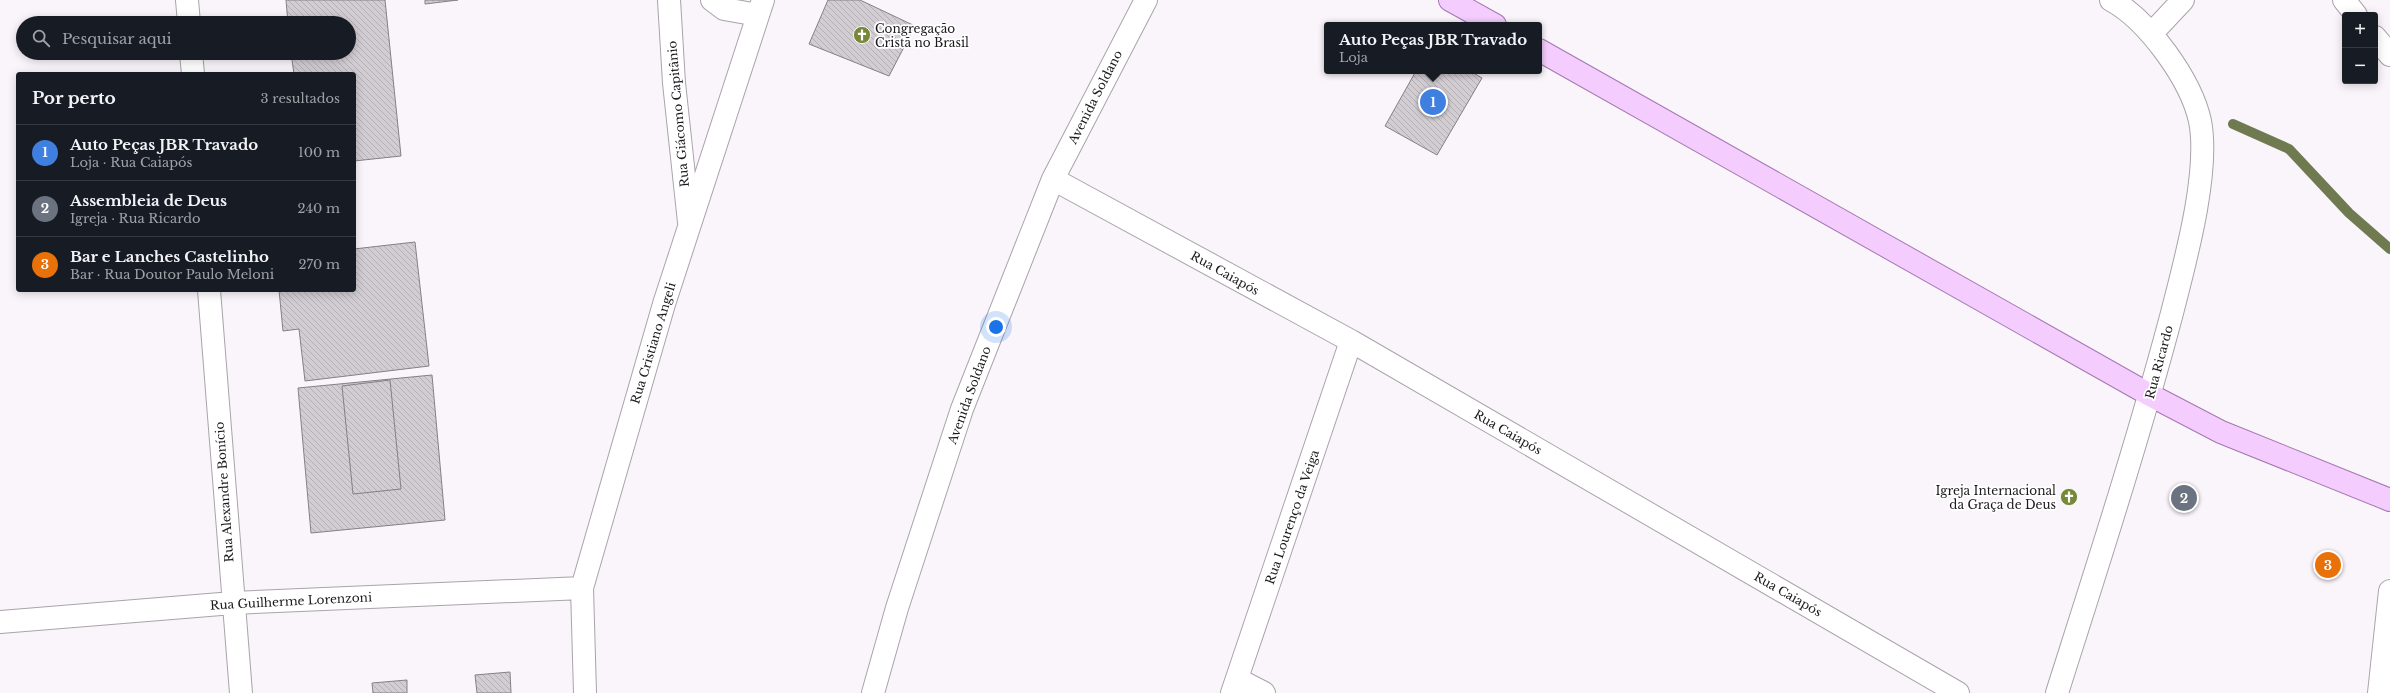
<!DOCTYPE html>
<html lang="pt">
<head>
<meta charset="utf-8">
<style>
  body { margin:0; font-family:"Libre Baskerville",serif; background:#242831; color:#f1f3f6 }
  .controls { position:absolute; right:12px; top:12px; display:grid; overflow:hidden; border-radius:4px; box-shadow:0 2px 10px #0003 }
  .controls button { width:36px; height:36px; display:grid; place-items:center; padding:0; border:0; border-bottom:1px solid #363941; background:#171b24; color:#f1f3f6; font:20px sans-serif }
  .you { position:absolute; left:996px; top:327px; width:14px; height:14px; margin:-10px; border:3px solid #fff; border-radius:50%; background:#1a73e8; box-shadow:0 0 0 6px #1a73e833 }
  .badge { display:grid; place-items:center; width:26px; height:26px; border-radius:50%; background:#778938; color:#fff; font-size:13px; font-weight:700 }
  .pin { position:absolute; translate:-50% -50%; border:2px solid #fff; box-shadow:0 1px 4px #0006 }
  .popup { position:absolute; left:1324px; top:22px; width:218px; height:52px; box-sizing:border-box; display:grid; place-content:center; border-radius:4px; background:#171b24; filter:drop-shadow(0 1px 3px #0005); font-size:13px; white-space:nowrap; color:#9ea1a6 }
  .popup b { font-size:15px; color:#f1f3f6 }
  .popup::after { content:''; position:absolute; left:50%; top:100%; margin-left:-8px; border:8px solid transparent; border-top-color:#171b24 }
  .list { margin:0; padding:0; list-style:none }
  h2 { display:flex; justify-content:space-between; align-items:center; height:52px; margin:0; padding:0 16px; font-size:17px }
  h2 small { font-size:13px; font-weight:400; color:#9ea1a6 }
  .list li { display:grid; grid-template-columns:26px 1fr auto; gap:12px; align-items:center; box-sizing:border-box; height:56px; padding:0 16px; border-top:1px solid #363941 }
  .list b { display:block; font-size:15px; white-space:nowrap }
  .list p { margin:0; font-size:13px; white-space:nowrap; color:#9ea1a6 }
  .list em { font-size:13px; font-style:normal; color:#9ea1a6 }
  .icon { flex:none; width:22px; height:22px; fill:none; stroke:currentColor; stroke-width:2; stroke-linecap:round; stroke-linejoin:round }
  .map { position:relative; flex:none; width:2390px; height:693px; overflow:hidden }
  .search { position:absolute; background:#171b24; box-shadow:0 2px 10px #0003; left:16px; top:16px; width:340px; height:44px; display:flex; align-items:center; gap:10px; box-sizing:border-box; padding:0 14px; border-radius:22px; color:#9ea1a6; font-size:15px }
  .panel { position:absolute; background:#171b24; box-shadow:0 2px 10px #0003; left:16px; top:72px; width:340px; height:220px; border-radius:4px }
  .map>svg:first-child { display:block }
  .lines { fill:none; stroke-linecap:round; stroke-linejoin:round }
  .stream { stroke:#707a51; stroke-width:10 }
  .building { fill:url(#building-back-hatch); stroke:#848086 }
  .minor-casing { stroke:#a9a4aa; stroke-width:24 }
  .major-casing { stroke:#a378af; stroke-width:24 }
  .minor { stroke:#fff; stroke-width:22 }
  .major { stroke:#f4cdfe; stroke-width:22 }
  .labels { text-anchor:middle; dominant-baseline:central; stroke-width:3.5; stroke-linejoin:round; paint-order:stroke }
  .poi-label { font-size:12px; fill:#1b191c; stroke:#fff; text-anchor:start }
  .street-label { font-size:12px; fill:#1b191c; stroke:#fff }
</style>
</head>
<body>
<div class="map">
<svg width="2390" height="693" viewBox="0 0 2390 693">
  <defs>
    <pattern id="building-back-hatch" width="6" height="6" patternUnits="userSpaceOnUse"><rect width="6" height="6" fill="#d2ccd3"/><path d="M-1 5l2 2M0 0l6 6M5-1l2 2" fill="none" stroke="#b4afb5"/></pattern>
  </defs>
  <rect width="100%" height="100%" fill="#faf4fb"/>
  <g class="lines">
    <path class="stream" d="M 2233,124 L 2289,149 L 2349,213 L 2390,249"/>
  </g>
  <path class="building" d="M 286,0 L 385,0 L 401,156 L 354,161 L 354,74 L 294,74 L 291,53 L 349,53 L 349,23 L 288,23 Z
    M 425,0 L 458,0 L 425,4 Z
    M 828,0 L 860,0 L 915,26 L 889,76 L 809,44 Z
    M 1416,71 L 1470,71 L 1482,78 L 1437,155 L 1385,126 Z
    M 415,242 L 429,366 L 305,381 L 299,329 L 283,331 L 279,290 L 354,290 L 354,249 Z
    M 432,375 L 445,520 L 311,533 L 298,388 Z
    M 390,380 L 401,489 L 353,494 L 342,386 Z
    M 510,672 L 511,693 L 477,693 L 475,675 Z
    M 407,680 L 407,693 L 373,693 L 372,683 Z"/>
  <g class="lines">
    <defs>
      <path id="minor" d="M 187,0 L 189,23
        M 669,0 L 674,83 L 689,222
        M 712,0 L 724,9 L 758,15
        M 2344,0 L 2356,15
        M 2152,33 L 2183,0
        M 2375,37 L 2390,55
        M 191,53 L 193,74
        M 1053,179 L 1351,341 L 1958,693
        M 209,290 L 241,693
        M 0,622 L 233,603 L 582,588
        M 1237,679 L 1264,693
        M 585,693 L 582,588 L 664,304 L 763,0
        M 873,693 L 897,608 L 962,409 L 1053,179 L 1146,0
        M 1232,693 L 1351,341
        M 2057,693 C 2097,567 2138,441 2172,313 C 2185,262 2210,172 2200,121 C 2191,80 2148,20 2111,0
        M 2379,693 L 2390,591"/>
      <path id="major" d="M 1450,0 L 1495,25
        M 1539,50 L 2150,395 L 2221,432 L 2390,500"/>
    </defs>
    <use href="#minor" class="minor-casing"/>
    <use href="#major" class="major-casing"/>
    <use href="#minor" class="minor"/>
    <use href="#major" class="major"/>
  </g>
  <defs>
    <symbol id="church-disc" viewBox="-11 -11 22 22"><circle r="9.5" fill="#778938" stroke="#fff"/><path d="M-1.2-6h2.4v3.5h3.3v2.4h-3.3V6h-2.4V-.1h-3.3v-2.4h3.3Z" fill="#fff"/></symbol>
  </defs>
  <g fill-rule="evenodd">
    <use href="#church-disc" x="852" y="25" width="20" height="20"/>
    <use href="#church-disc" x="2059" y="487" width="20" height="20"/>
  </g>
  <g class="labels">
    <g class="poi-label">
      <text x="875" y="28">Congregação<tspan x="875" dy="14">Cristã no Brasil</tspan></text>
      <text x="2056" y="490" text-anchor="end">Igreja Internacional<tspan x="2056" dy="14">da Graça de Deus</tspan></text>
    </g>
    <g class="street-label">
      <text transform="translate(1095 97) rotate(-63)">Avenida Soldano</text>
      <text transform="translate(678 114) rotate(-95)">Rua Giácomo Capitânio</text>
      <text transform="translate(1225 273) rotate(29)">Rua Caiapós</text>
      <text transform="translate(653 343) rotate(-73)">Rua Cristiano Angeli</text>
      <text transform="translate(2159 362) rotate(-75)">Rua Ricardo</text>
      <text transform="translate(969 395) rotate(-70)">Avenida Soldano</text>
      <text transform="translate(1508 432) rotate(30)">Rua Caiapós</text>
      <text transform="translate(224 492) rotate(-94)">Rua Alexandre Bonício</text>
      <text transform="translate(1292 517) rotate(-71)">Rua Lourenço da Veiga</text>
      <text transform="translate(1788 594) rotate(30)">Rua Caiapós</text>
      <text transform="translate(291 601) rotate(-3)">Rua Guilherme Lorenzoni</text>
    </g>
  </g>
</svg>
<div class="controls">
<button>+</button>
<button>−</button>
</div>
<div class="you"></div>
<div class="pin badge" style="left:1433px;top:102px;background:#3f7fe0">1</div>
<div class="popup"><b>Auto Peças JBR Travado</b>Loja</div>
<div class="pin badge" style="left:2184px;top:498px;background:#6b7280">2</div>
<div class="pin badge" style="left:2328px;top:565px;background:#e8710a">3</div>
<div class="search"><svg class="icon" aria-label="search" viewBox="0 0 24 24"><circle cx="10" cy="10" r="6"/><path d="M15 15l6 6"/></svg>Pesquisar aqui</div>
<section class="panel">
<h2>Por perto<small>3 resultados</small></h2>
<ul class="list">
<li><span class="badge" style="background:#3f7fe0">1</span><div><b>Auto Peças JBR Travado</b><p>Loja · Rua Caiapós</p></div><em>100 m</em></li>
<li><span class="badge" style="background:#6b7280">2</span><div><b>Assembleia de Deus</b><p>Igreja · Rua Ricardo</p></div><em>240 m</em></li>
<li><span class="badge" style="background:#e8710a">3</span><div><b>Bar e Lanches Castelinho</b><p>Bar · Rua Doutor Paulo Meloni</p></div><em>270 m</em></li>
</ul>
</section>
</div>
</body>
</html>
